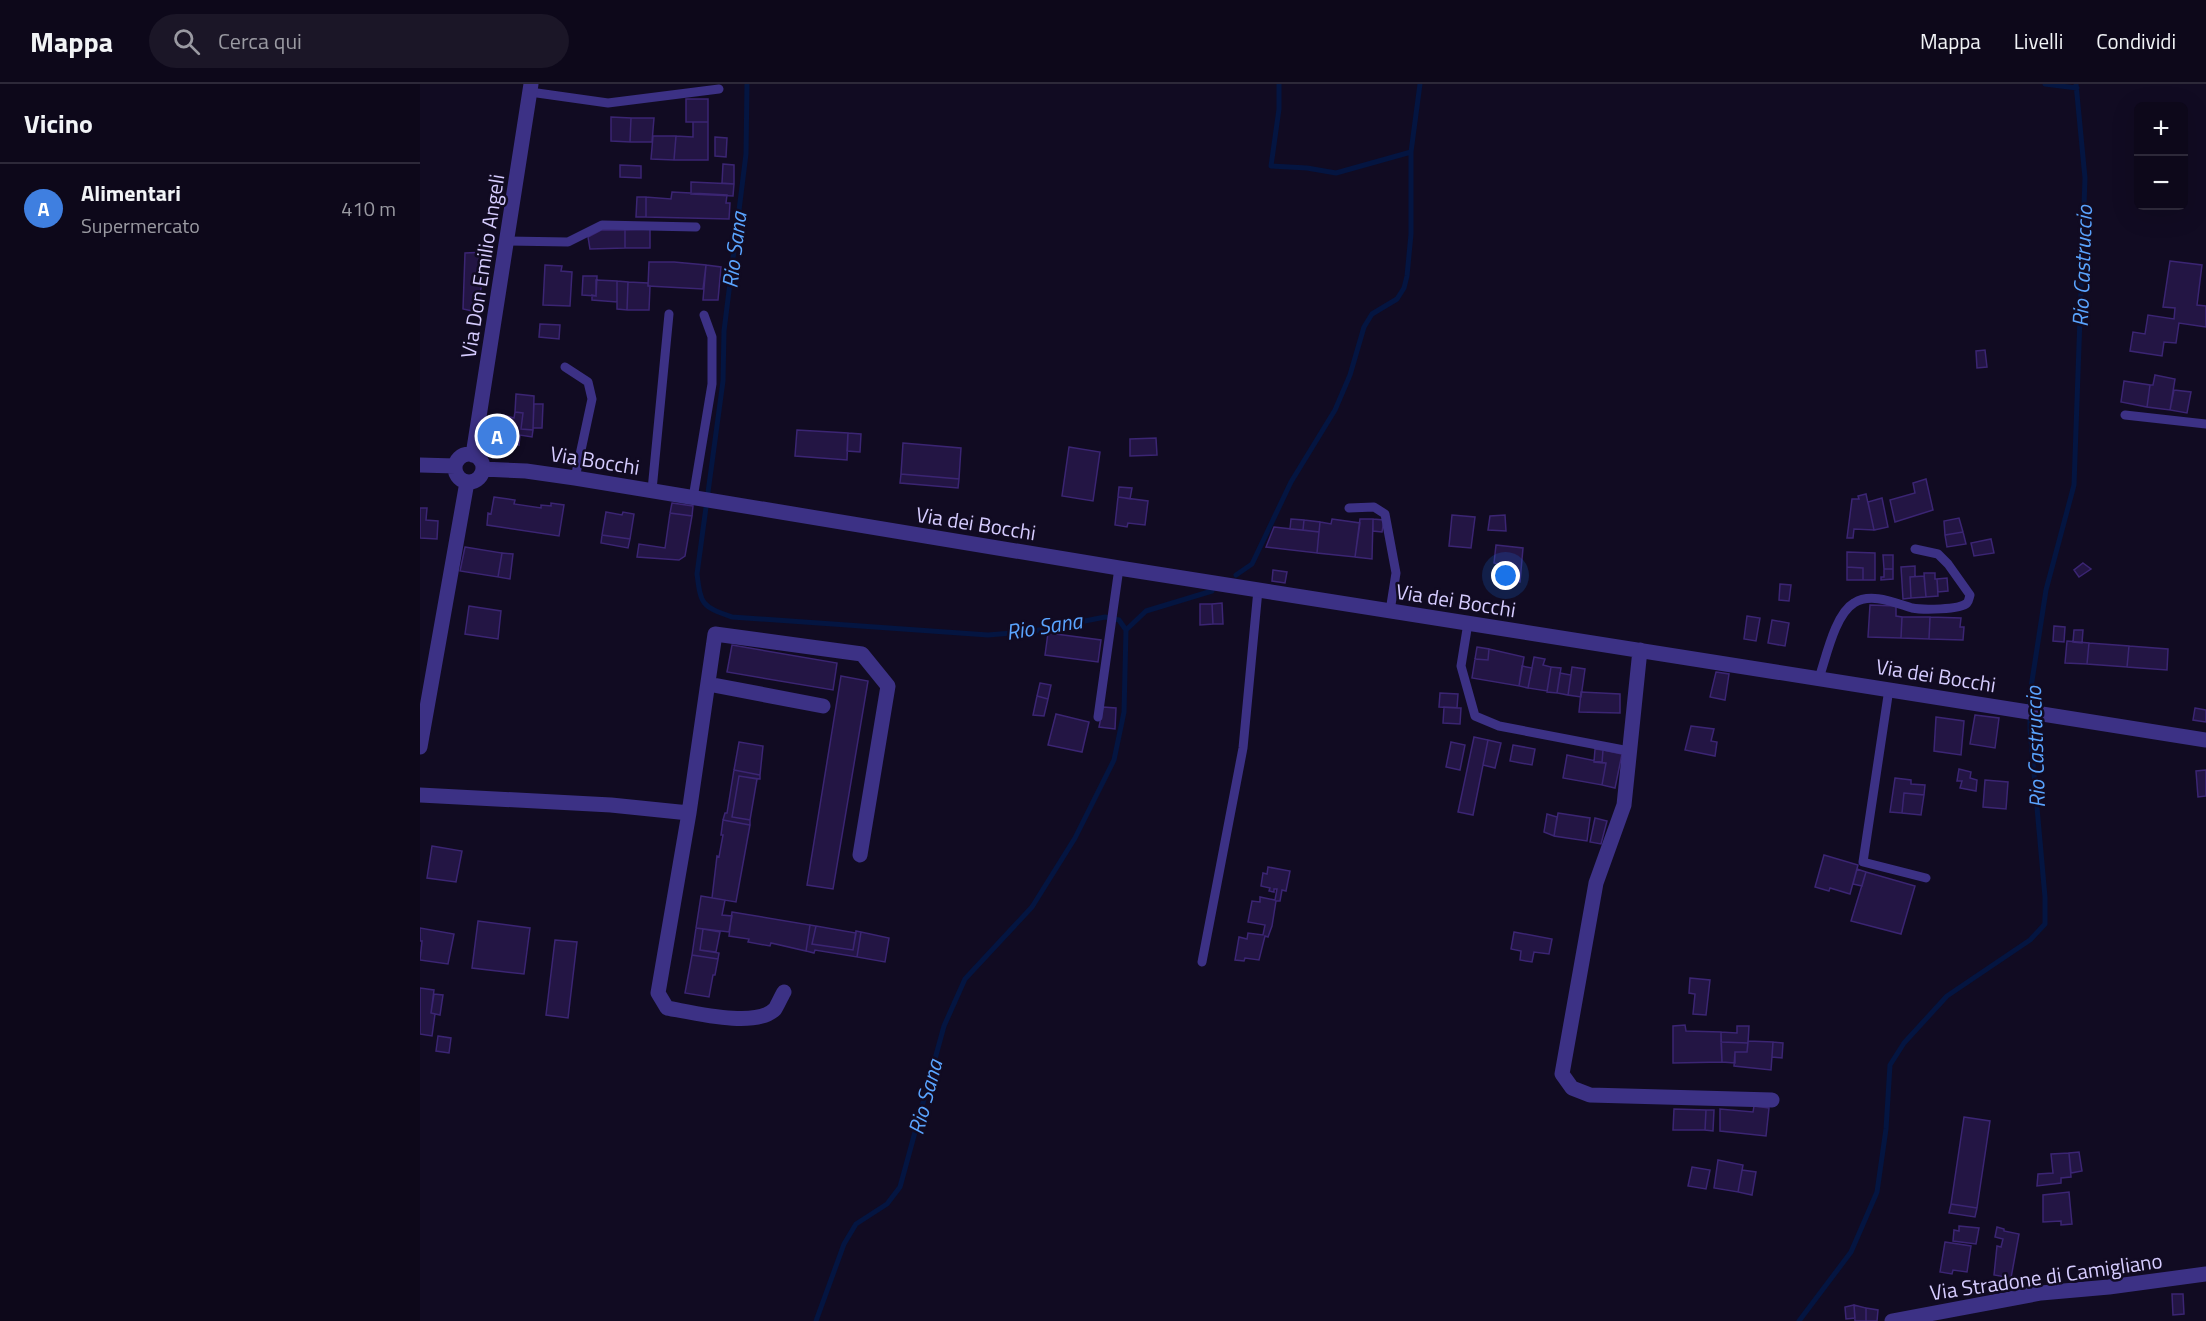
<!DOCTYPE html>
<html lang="it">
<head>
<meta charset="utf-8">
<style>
  body { margin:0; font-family:"Titillium Web",sans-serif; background:#1b1627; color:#f1f3f6 }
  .controls { position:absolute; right:18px; top:18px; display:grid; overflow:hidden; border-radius:9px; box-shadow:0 6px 24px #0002 }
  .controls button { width:54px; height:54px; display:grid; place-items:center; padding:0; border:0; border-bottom:2px solid #2d2939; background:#0d081a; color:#f1f3f6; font:30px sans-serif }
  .you { position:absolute; left:1086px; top:492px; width:21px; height:21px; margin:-15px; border:4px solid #fff; border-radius:50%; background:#1a73e8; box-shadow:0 0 0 9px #1a73e833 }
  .badge { display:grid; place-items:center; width:39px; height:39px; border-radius:50%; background:#00c8f7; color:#fff; font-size:20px; font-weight:700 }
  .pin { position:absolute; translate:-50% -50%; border:3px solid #fff; box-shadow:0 2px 6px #0006 }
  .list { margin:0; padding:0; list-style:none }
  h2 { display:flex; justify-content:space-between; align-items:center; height:78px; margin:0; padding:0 24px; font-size:26px }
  h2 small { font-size:20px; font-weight:400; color:#9a9aa2 }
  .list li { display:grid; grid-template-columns:39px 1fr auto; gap:18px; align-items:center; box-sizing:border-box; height:90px; padding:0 24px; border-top:2px solid #2d2939 }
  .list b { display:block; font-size:22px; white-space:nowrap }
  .list p { margin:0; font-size:20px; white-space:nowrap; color:#9a9aa2 }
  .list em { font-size:20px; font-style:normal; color:#9a9aa2 }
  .icon { flex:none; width:33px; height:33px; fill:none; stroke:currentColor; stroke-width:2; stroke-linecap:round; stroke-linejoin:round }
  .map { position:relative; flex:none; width:1786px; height:1237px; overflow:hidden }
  header { display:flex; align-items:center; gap:36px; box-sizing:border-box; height:84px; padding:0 30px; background:#0d081a; border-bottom:2px solid #2d2939 }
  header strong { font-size:28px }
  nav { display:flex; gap:33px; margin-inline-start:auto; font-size:21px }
  .search { width:420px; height:54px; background:#1b1627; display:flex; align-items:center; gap:15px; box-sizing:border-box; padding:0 21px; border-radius:33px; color:#9a9aa2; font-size:22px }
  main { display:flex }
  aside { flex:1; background:#0d081a }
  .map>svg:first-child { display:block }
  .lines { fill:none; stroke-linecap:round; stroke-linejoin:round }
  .stream { stroke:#041541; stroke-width:5 }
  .building { fill:#231544; stroke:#3b2573; stroke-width:1.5 }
  .lane { stroke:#3c3185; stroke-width:9 }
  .street { stroke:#3c3185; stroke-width:15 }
  .labels { text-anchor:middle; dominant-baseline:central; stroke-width:5; stroke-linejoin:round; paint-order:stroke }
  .street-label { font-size:21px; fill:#d6ccff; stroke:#110b22 }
  .water-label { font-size:22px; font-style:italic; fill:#5aa4ff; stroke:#110b22 }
</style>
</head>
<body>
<header>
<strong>Mappa</strong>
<div class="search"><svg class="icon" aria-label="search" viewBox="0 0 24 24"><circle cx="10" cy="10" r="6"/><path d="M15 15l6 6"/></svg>Cerca qui</div>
<nav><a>Mappa</a><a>Livelli</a><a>Condividi</a></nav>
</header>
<main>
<aside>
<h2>Vicino<small></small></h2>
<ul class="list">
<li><span class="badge" style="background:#3f7fe0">A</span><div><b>Alimentari</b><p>Supermercato</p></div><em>410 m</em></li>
</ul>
</aside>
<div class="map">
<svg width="1786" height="1237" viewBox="0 0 1786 1237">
  <rect width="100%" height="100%" fill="#110b22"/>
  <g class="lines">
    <path class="stream" d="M 327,0 L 326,70 L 304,247 L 303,297 L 277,490 C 281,522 282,522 312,533 L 568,551 L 614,547 L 685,533 L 699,536 L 706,546 L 704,628 L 694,676 L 655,754 L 612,823 L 545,895 L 524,942 L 480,1103 L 467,1120 L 436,1140 L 424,1160 L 396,1237
      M 859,0 L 859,25 L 851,82 L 887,84 L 916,89 L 991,68
      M 1625,0 L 1657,4
      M 816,491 L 832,480 L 871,398 L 915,326 L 930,291 L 944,243 L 952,230 L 977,215 L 984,204 L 987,192 L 991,150 L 991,68 L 1000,0
      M 706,546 L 726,527 L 792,507
      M 1379,1237 L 1431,1168 L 1457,1108 L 1466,1045 L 1470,981 L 1484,959 L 1527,912 L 1610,856 L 1625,840 L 1625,813 L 1610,645 L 1610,610 L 1626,506 L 1654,401 L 1665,94 L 1656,0"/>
  </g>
  <path class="building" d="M 266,15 L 288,15 L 288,38 L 266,38 Z
    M 191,33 L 211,34 L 210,58 L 191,57 Z
    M 211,34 L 234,34 L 232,58 L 210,58 Z
    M 273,38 L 288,38 L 288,76 L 254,76 L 256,52 L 273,53 Z
    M 233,52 L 256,52 L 254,76 L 231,75 Z
    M 295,53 L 307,54 L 306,73 L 295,72 Z
    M 303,80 L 314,81 L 314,100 L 302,99 Z
    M 200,81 L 221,82 L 221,94 L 200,93 Z
    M 271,98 L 314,100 L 313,112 L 271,110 Z
    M 252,108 L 307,111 L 306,119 L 310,119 L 309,135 L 226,133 L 226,113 L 251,115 Z
    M 217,113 L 226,113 L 226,133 L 216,133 Z
    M 230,145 L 230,164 L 205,164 L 205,146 Z
    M 181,146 L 205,146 L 205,164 L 170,165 L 168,153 Z
    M 67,168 L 57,228 L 43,225 L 45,169 Z
    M 1750,177 L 1782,181 L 1777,221 L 1786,222 L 1786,243 L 1759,239 L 1756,259 L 1744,258 L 1742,272 L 1710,267 L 1713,248 L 1725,250 L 1728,231 L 1754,235 L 1755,224 L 1743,223 Z
    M 229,178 L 254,178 L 286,181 L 283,205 L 228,202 Z
    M 125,181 L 142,182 L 141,187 L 152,188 L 150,222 L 123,221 Z
    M 286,181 L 301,183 L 298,216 L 283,216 Z
    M 163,192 L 177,192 L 176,212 L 162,211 Z
    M 176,196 L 197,197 L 197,218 L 172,216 L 172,211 L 176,212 Z
    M 197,197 L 208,198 L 207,226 L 197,225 Z
    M 208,198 L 228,199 L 228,202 L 230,202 L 229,226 L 207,226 Z
    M 120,240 L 140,241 L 139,255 L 119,253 Z
    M 1565,266 L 1567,283 L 1557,284 L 1556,267 Z
    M 1735,291 L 1755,295 L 1750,326 L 1727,323 L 1730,301 L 1733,301 Z
    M 1704,297 L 1730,301 L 1727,323 L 1701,318 Z
    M 1754,306 L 1771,308 L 1767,329 L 1750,326 Z
    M 96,310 L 114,312 L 113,346 L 101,345 L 103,329 L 95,328 Z
    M 114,320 L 123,320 L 122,344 L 113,344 Z
    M 95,328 L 103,329 L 101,345 L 113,346 L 112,353 L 100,351 L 99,361 L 71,356 L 74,333 L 82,335 L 83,331 L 94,334 Z
    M 377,346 L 428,349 L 427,376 L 375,372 Z
    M 428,349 L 441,350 L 440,368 L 427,367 Z
    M 736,354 L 737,371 L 710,372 L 710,355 Z
    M 483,359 L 541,364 L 539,395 L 481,390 Z
    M 649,363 L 680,368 L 673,417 L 642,412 Z
    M 481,390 L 539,395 L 538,404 L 480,399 Z
    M 1506,395 L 1513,426 L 1475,438 L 1470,416 L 1495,409 L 1493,399 Z
    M 699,403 L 712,404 L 710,415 L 698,413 Z
    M 1446,410 L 1454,446 L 1434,445 L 1433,454 L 1427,454 L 1432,415 L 1439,415 L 1438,412 Z
    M 74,413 L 95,416 L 94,420 L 121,424 L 121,421 L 131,422 L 131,419 L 144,421 L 139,452 L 67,441 L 68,429 L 71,430 Z
    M 698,413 L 728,417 L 725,441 L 708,439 L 707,443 L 695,441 Z
    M 1462,414 L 1468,443 L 1454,446 L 1448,418 Z
    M 252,419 L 273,422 L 272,432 L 250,429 Z
    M 0,424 L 7,424 L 6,436 L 18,437 L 17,455 L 0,454 Z
    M 186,428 L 202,431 L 203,428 L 214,430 L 210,455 L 182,451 Z
    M 250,429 L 272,432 L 265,472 L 259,476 L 217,473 L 219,460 L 245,464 Z
    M 1032,431 L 1055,433 L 1051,464 L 1029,462 Z
    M 1085,431 L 1086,447 L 1068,446 L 1070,432 Z
    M 1539,434 L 1543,448 L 1525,451 L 1524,437 Z
    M 871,435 L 884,436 L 883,446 L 870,445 Z
    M 912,435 L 940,439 L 935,473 L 897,469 L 900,438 L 911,440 Z
    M 940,435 L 953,435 L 952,475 L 935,473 Z
    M 953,435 L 964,436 L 962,448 L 953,447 Z
    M 884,436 L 900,438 L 899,448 L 883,446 Z
    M 854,443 L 899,448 L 897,469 L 846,463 Z
    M 1543,448 L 1546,460 L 1527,463 L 1525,451 Z
    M 182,451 L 210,455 L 208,464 L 181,459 Z
    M 1571,455 L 1574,469 L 1554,472 L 1551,459 Z
    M 1076,461 L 1103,464 L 1100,498 L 1076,496 L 1078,480 L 1074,479 Z
    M 45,463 L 82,469 L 78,493 L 40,487 Z
    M 1427,468 L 1455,469 L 1455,496 L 1443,496 L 1443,484 L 1427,483 Z
    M 82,469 L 93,470 L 90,495 L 78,493 Z
    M 1463,471 L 1473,471 L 1473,485 L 1464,485 Z
    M 1663,479 L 1671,485 L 1659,493 L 1654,486 Z
    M 1495,482 L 1495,493 L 1490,493 L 1491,514 L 1483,515 L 1481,483 Z
    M 1427,483 L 1443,484 L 1443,496 L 1427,496 Z
    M 1464,485 L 1473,485 L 1473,495 L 1461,496 L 1461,493 L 1464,493 Z
    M 853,486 L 867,488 L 865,499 L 852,497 Z
    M 1504,489 L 1515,489 L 1515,495 L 1517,495 L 1518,512 L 1506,513 Z
    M 1504,492 L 1506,513 L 1491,514 L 1490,493 Z
    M 1527,494 L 1528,507 L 1518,508 L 1517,495 Z
    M 1360,500 L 1371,501 L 1369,517 L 1359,516 Z
    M 802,519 L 803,540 L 793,540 L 792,520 Z
    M 780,520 L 792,520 L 793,540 L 780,541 Z
    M 1450,521 L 1476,522 L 1476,532 L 1482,533 L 1481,554 L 1448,553 Z
    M 49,522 L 81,527 L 78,555 L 45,550 Z
    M 1327,532 L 1340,534 L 1336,557 L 1324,555 Z
    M 1482,533 L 1510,533 L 1509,555 L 1481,554 Z
    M 1510,533 L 1541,534 L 1540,543 L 1544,543 L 1543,556 L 1509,555 Z
    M 1352,536 L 1369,539 L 1365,562 L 1348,559 Z
    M 1634,542 L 1645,543 L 1644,558 L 1633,557 Z
    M 1654,546 L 1663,546 L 1662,559 L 1653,558 Z
    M 628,549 L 681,556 L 678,578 L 625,571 Z
    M 1647,557 L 1669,559 L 1667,580 L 1645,579 Z
    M 1669,559 L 1709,562 L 1707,583 L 1667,580 Z
    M 312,561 L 417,579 L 413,606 L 307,588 Z
    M 1709,562 L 1748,565 L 1747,586 L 1707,583 Z
    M 1057,563 L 1069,565 L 1068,576 L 1055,575 Z
    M 1069,565 L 1104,573 L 1099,602 L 1052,594 L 1055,575 L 1068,576 Z
    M 1114,573 L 1125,575 L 1123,581 L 1131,583 L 1127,607 L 1108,604 Z
    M 1102,582 L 1112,584 L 1108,604 L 1099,602 Z
    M 1131,583 L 1141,584 L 1137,609 L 1127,608 Z
    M 1152,583 L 1165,585 L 1161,613 L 1148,611 Z
    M 1296,588 L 1309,590 L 1305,616 L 1290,613 Z
    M 1140,589 L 1151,591 L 1148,611 L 1137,609 Z
    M 421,592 L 448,597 L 413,805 L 387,801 Z
    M 620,599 L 631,601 L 628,615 L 617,612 Z
    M 1161,608 L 1200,610 L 1200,629 L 1159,628 Z
    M 1020,609 L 1038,610 L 1037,624 L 1019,623 Z
    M 617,612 L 628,615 L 624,632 L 613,631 Z
    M 683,623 L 696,624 L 695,645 L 679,643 Z
    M 1024,623 L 1041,624 L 1040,640 L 1023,639 Z
    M 1775,624 L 1786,626 L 1786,638 L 1773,636 Z
    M 636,630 L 669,638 L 662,668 L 628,661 Z
    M 1555,631 L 1579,634 L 1575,664 L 1550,660 Z
    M 1516,633 L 1544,637 L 1541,671 L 1514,667 Z
    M 1271,642 L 1294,645 L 1291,657 L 1297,658 L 1295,672 L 1265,666 Z
    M 1054,653 L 1068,656 L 1053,731 L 1038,728 Z
    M 1068,656 L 1081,659 L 1075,684 L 1063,681 Z
    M 319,658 L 343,662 L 340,691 L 314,686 Z
    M 1031,658 L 1045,661 L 1040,686 L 1026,683 Z
    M 1093,661 L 1115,665 L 1112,681 L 1090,677 Z
    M 1175,665 L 1183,666 L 1182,679 L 1174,678 Z
    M 1183,666 L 1202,670 L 1195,704 L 1182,701 L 1186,679 L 1182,679 Z
    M 1147,671 L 1186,679 L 1182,701 L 1143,694 Z
    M 1539,685 L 1551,688 L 1550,694 L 1557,696 L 1556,707 L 1540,704 L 1542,697 L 1537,697 Z
    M 314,686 L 340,691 L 340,695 L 319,692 L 312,733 L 330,736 L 330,741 L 303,736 L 305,729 L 307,729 Z
    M 1786,686 L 1786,712 L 1778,713 L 1776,687 Z
    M 319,692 L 337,695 L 330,736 L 312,733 Z
    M 1475,694 L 1491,696 L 1491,700 L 1505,701 L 1504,711 L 1484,709 L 1482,729 L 1470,728 Z
    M 1565,696 L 1588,698 L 1586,725 L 1563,723 Z
    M 1484,709 L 1504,711 L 1501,731 L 1482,729 Z
    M 1138,729 L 1170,734 L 1167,757 L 1134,752 Z
    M 1127,730 L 1137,733 L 1134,752 L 1124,748 Z
    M 1175,734 L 1187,737 L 1181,760 L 1170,758 Z
    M 303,736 L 330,741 L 316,818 L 292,814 L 297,772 L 299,773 L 303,751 L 301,751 Z
    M 12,762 L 42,767 L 36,798 L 7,794 Z
    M 1404,771 L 1438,781 L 1430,810 L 1410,804 L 1409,807 L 1395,803 Z
    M 848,783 L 870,787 L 866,807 L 862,806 L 860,817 L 856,817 L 852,842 L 848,853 L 845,852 L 839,876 L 825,874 L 824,877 L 815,876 L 819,853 L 827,855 L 828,849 L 843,851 L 845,841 L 828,838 L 832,817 L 840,818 L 840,813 L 855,816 L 857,805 L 854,805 L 854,808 L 849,807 L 850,804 L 841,802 L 843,789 L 847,790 Z
    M 1437,785 L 1446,788 L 1442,802 L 1433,800 Z
    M 1446,788 L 1495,802 L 1481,850 L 1431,837 Z
    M 281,812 L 305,816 L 302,831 L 312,832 L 309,848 L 276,844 Z
    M 312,828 L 390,841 L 386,867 L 351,859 L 350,862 L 328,858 L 329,855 L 309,852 Z
    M 58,837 L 110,844 L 104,890 L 52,884 Z
    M 390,841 L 396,842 L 392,860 L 433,866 L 436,847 L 441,848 L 437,873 L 395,866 L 394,869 L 386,867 Z
    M 396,842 L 436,849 L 433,866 L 392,860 Z
    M 0,844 L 34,850 L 28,880 L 0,876 L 2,857 L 0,857 Z
    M 276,844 L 283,845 L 280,866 L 299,869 L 298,875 L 272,871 Z
    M 283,845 L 300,848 L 296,868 L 280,866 Z
    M 441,848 L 469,854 L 465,878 L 437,873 Z
    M 1094,848 L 1132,855 L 1129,870 L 1114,868 L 1112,878 L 1100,876 L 1101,867 L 1091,865 Z
    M 135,856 L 157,858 L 148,934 L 126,931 Z
    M 272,871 L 298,875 L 295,891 L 293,891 L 289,913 L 265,909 Z
    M 1270,894 L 1290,896 L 1286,931 L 1273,930 L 1275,910 L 1269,909 Z
    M 0,904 L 14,906 L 11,929 L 15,930 L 12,952 L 0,950 Z
    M 14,910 L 23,911 L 20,931 L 11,929 Z
    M 1265,941 L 1266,947 L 1301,948 L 1302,978 L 1253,979 L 1253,942 Z
    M 1317,942 L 1329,942 L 1328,959 L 1301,958 L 1301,948 L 1317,949 Z
    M 18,952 L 31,954 L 29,969 L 16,967 Z
    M 1328,957 L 1353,958 L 1351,986 L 1314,982 L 1315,968 L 1327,968 Z
    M 1301,958 L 1328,959 L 1327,968 L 1315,968 L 1315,979 L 1302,978 Z
    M 1353,958 L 1363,959 L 1362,974 L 1352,973 Z
    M 1334,1022 L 1349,1024 L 1346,1052 L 1300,1047 L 1300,1025 L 1333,1028 Z
    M 1254,1025 L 1286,1026 L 1285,1046 L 1253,1046 Z
    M 1286,1026 L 1294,1026 L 1293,1047 L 1285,1046 Z
    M 1544,1033 L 1570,1037 L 1557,1124 L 1531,1120 Z
    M 1659,1068 L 1662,1087 L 1651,1089 L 1649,1069 Z
    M 1649,1069 L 1651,1093 L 1641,1094 L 1641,1099 L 1617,1102 L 1618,1090 L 1633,1089 L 1631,1070 Z
    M 1298,1076 L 1323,1081 L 1318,1108 L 1294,1104 Z
    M 1272,1083 L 1290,1086 L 1286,1105 L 1268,1102 Z
    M 1322,1086 L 1336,1088 L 1332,1111 L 1318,1108 Z
    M 1649,1108 L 1652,1140 L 1641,1141 L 1641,1137 L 1623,1138 L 1623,1111 Z
    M 1531,1120 L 1557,1124 L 1555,1133 L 1529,1129 Z
    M 1539,1142 L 1559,1144 L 1556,1160 L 1533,1157 L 1534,1146 L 1539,1147 Z
    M 1577,1143 L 1584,1145 L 1584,1147 L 1599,1150 L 1591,1194 L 1574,1191 L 1577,1162 L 1581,1163 L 1583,1155 L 1575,1153 Z
    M 1525,1158 L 1551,1162 L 1547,1188 L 1533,1186 L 1532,1190 L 1520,1188 Z
    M 1752,1210 L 1763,1210 L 1764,1230 L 1753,1231 Z
    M 1434,1221 L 1435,1234 L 1426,1235 L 1425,1223 Z
    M 1434,1221 L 1446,1224 L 1446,1237 L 1435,1237 Z
    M 1446,1224 L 1458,1226 L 1457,1237 L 1446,1237 Z"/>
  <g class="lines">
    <path class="lane" d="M 110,8 L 188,19 L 299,5
      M 87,157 L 148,158 L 182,141 L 276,143
      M 145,283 L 168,298 L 172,315 L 155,394
      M 1705,331 L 1786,340
      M 232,406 L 249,230
      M 273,414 L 292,300 L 292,253 L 284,231
      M 929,424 L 954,423 L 965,430 L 976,489 L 970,527
      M 1048,539 L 1041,582 L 1055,632 L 1079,642 L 1209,667
      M 1399,594 C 1406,574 1415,530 1434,519 C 1451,508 1475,519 1492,524 C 1502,526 1540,526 1547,519 C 1549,517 1549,514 1550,511 L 1528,480 L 1518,470 L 1495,465
      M 1469,605 L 1443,778 L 1506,794
      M 678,633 L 699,484
      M 782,878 L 823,664 L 838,506"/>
    <path class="street" d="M35 384a14 14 0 1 1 28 0a14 14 0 1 1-28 0Z
      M 53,371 L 111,0
      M 0,381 L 35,382
      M 63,385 L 106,387 L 155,394 L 699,484 L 1786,656
      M 1220,566 L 1204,721 L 1176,799 L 1142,990 L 1152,1004 L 1170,1011 L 1352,1016
      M 288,600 L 403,622
      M 0,663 L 47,398
      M 0,711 L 191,721 L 269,729 L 238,909 L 247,924 C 271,928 336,945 355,925 C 358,920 361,913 364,908
      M 269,729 L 295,550 L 442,570 L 468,602 L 440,771
      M 1472,1237 L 1621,1209 L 1689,1203 L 1786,1190"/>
  </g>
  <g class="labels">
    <g class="street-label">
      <text transform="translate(62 182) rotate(-81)">Via Don Emilio Angeli</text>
      <text transform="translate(175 376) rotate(9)">Via Bocchi</text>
      <text transform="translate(556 439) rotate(9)">Via dei Bocchi</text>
      <text transform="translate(1036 516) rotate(9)">Via dei Bocchi</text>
      <text transform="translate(1516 591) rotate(9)">Via dei Bocchi</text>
      <text transform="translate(1626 1192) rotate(-8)">Via Stradone di Camigliano</text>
    </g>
    <g class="water-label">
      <text transform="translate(314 166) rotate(-83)">Rio Sana</text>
      <text transform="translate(1662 182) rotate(-88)">Rio Castruccio</text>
      <text transform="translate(624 542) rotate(-9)">Rio Sana</text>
      <text transform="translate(1615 663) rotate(-92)">Rio Castruccio</text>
      <text transform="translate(505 1013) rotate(-75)">Rio Sana</text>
    </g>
  </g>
</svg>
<div class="controls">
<button>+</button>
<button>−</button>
</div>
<div class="you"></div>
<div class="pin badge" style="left:77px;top:352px;background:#3f7fe0">A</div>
</div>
</main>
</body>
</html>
